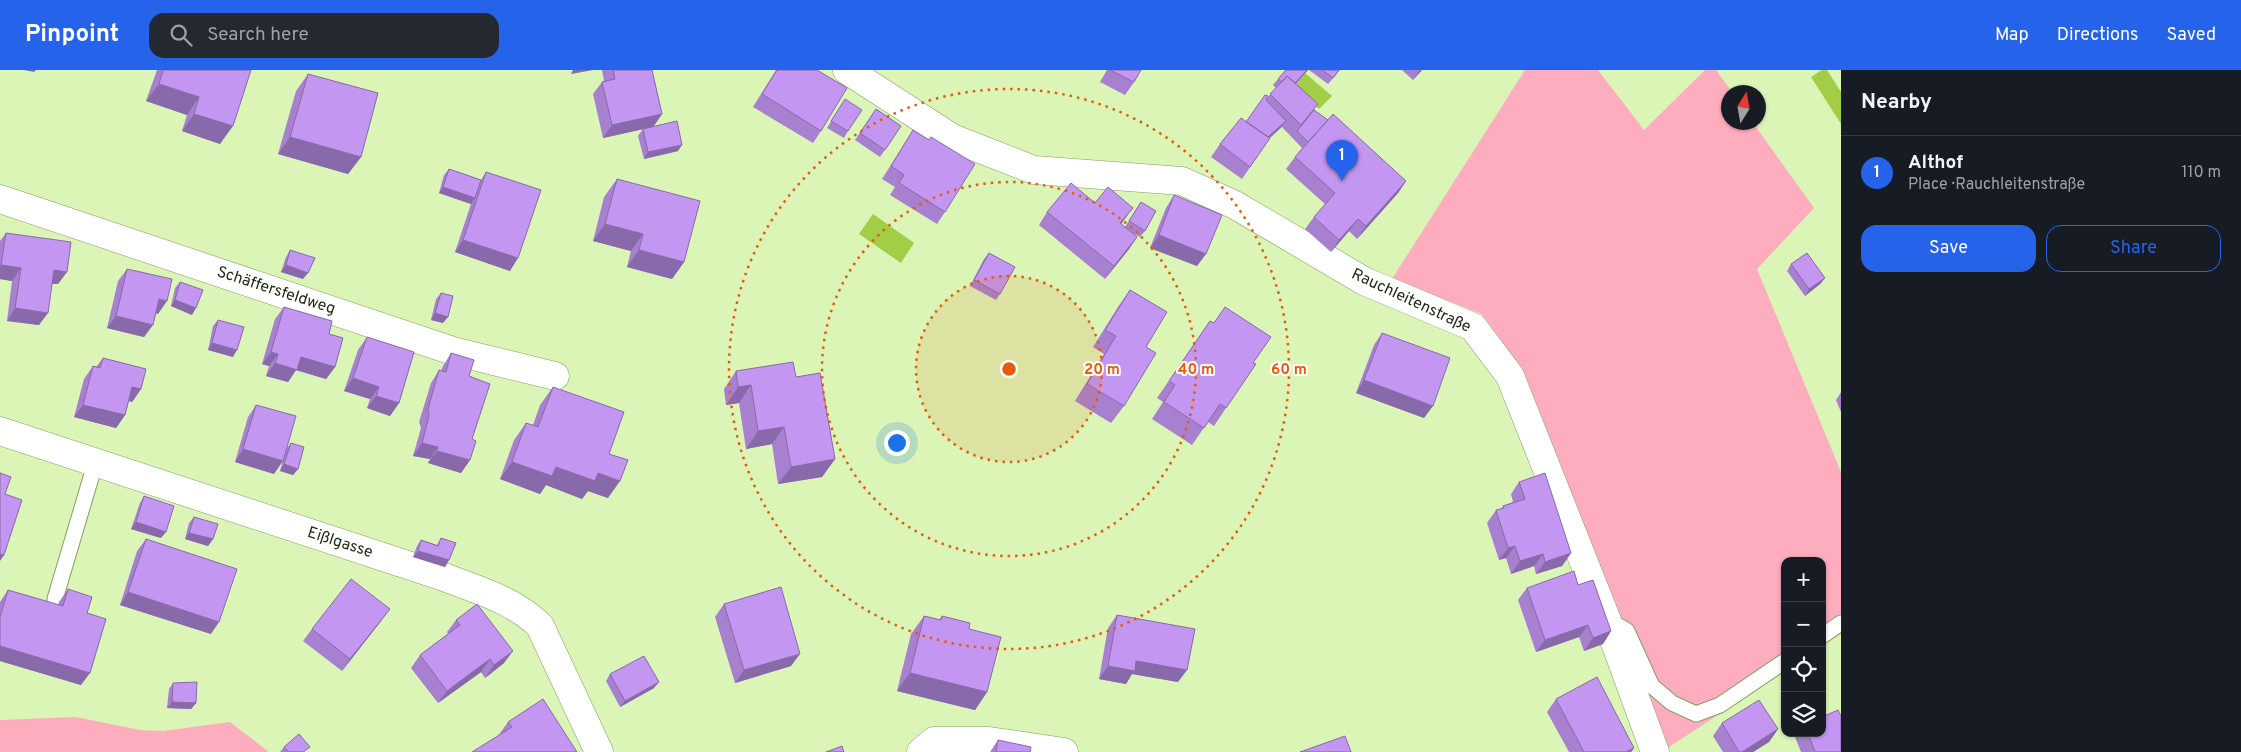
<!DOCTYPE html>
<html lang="en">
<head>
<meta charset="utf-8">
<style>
  body { margin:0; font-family:Overpass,sans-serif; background:#242831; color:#f1f3f6 }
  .controls { position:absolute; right:15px; bottom:15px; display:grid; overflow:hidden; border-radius:10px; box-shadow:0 1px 4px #0004 }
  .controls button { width:45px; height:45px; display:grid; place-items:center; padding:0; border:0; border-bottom:1px solid #363941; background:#171b24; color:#f1f3f6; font:25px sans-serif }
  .compass { position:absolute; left:1721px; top:15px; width:45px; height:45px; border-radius:50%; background:#171b24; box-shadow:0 1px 4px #0004; rotate:11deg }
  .you { position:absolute; left:896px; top:372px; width:18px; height:18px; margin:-12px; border:4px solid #fff; border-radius:50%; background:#1a73e8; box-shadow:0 0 0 8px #1a73e833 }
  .badge { display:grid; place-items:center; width:32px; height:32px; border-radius:50%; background:#2563eb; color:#fff; font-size:16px; font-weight:700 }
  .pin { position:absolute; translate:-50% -41px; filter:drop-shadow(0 1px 2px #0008) }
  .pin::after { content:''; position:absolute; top:26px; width:18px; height:15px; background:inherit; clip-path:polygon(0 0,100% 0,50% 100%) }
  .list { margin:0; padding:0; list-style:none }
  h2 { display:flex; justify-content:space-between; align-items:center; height:65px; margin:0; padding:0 20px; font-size:21px }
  h2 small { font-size:16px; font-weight:400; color:#9ea1a6 }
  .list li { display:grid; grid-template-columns:32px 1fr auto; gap:15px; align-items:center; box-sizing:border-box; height:75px; padding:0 20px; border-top:1px solid #363941 }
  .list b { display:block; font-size:19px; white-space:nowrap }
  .list p { margin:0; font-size:16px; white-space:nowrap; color:#9ea1a6 }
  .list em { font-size:16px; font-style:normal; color:#9ea1a6 }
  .actions { display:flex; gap:10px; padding:15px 20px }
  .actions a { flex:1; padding:11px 0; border:1px solid #2563eb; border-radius:15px; text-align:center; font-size:18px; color:#2563eb }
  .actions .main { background:#2563eb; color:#fff }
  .icon { flex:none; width:28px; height:28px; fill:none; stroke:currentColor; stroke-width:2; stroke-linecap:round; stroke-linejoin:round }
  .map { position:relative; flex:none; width:1841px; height:682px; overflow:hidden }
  header { display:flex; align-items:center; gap:30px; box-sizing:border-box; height:70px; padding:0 25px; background:#2563eb; color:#fff }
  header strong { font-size:24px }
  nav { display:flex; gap:28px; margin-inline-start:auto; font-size:18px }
  .search { width:350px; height:45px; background:#242831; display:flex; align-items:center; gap:12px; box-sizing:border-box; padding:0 18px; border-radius:15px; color:#9ea1a6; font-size:19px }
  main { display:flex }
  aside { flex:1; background:#171b24 }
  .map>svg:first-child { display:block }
  .green { fill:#fdadbe }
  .water { fill:#a1ce46 }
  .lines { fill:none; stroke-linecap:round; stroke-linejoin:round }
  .lane-casing { stroke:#869c62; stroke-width:17 }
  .street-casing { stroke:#869c62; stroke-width:29 }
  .lane { stroke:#fff; stroke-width:15 }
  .street { stroke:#fff; stroke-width:28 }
  .wall { fill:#a781cf }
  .shaded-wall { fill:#8869a9 }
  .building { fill:#c296f1; stroke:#8869a9 }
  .ring { fill:none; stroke:#e8590c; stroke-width:2.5; stroke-dasharray:2.5 5 }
  .labels { text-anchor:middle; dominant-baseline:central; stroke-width:4; stroke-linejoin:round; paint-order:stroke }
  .street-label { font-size:16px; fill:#1f2810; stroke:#fff }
  .centre { fill:#e8590c; stroke:#fff; stroke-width:2.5 }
  .ring-label { font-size:15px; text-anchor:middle; font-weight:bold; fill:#e8590c; stroke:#fff; stroke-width:4; stroke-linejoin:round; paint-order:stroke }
</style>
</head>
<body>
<header>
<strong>Pinpoint</strong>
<div class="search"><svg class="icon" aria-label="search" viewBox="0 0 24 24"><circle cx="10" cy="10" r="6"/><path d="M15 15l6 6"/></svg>Search here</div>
<nav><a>Map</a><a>Directions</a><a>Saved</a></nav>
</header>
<main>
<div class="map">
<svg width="1841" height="682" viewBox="0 0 1841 682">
  <rect width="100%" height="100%" fill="#dbf5b7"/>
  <path class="green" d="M 1525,0 L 1598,0 L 1644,60 L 1705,0 L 1716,0 L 1732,22 L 1728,22 L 1728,52 L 1753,53 L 1814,138 L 1757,199 L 1841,402 L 1841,564 L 1822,576 L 1822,491 L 1785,491 L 1785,601 L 1663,681 L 1564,405 L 1521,298 L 1482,244 L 1392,209 Z
    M 76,647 L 140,660 L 163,661 L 230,652 L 269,682 L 0,682 L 0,650 Z"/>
  <path class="water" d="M 1822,0 L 1827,0 L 1841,22 L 1841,54 L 1811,7 Z
    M 1305,3 L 1332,26 L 1319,39 L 1295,16 Z
    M 873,144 L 914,173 L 901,193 L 859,164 Z"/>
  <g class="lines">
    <defs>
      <path id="lane" d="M 55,529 L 95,394
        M 1609,550 L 1627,561 L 1652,616 L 1672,633 L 1696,644 L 1720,635 L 1785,591
        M 1822,566 L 1841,553"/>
      <path id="street" d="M 847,0 L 952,68 L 1034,100 L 1182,111 L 1235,135 L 1364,211 L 1473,257 L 1510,306 L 1606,548 L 1655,682
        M 0,129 L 453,281 L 555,306
        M 0,361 L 444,507 C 477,520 514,530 540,556 L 599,682
        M 921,682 L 934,671 L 989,671 L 1064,682"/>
    </defs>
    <use href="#lane" class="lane-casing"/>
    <use href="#street" class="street-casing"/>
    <use href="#lane" class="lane"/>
    <use href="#street" class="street"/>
  </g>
  <path class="wall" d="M 157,0 L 251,0 L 220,74 L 182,61 L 187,45 L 146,31 Z
    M 602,0 L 652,0 L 662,44 L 654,56 L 678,81 L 644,89 L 638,66 L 643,59 L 603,68 L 593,24 L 602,12 L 604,11 Z
    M 776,0 L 817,0 L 821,61 L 813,73 L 753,37 Z
    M 1107,0 L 1141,0 L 1134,12 L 1125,25 L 1100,12 Z
    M 1286,0 L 1308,0 L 1296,14 L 1314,40 L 1406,111 L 1398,123 L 1357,169 L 1349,161 L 1331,182 L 1305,159 L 1314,147 L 1325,134 L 1286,99 L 1295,87 L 1302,78 L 1282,57 L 1270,68 L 1242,109 L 1211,87 L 1220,74 L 1246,52 L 1276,18 L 1273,15 L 1278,9 Z
    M 1309,0 L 1340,0 L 1328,14 Z
    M 1402,0 L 1422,0 L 1413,10 Z
    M 308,4 L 361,87 L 348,104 L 278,84 L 296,21 Z
    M 841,36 L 848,61 L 844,68 L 827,58 Z
    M 876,39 L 901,56 L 880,87 L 855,70 Z
    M 913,60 L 945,142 L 937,154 L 890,125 L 895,117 L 882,109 Z
    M 449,99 L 481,110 L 486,102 L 510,201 L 455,182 L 471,134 L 439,123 L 444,105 Z
    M 617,109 L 684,192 L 672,209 L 627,197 L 631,181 L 593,171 L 604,127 Z
    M 1174,125 L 1197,196 L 1150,178 L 1166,138 Z
    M 1141,132 L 1145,161 L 1140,167 L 1132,163 L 1137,167 L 1129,179 L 1105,209 L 1039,155 L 1047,142 L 1095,133 L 1124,150 L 1121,154 L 1125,157 Z
    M 6,163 L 58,214 L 52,214 L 39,255 L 7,251 L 12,211 L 0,209 L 0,171 Z
    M 290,180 L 303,209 L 281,202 L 286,187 Z
    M 989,183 L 1000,224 L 996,230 L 970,216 L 984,189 Z
    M 1791,194 L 1825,208 L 1820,214 L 1805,226 L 1787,201 Z
    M 127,199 L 158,244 L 156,243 L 144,267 L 107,258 L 118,211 Z
    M 180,212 L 192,245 L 171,236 L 175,218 Z
    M 1130,220 L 1146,277 L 1124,336 L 1111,353 L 1075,331 L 1104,284 L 1093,277 L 1118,237 Z
    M 441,223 L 443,253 L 431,250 L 436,229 Z
    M 284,237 L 329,264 L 335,297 L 326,309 L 296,300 L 288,312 L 266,306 L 269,296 L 262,294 L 275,249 Z
    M 218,250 L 233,287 L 208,280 L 213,256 Z
    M 1210,251 L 1253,293 L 1226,338 L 1214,356 L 1208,352 L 1192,375 L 1152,349 L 1163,332 L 1157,328 Z
    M 1382,263 L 1424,348 L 1356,323 L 1374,275 Z
    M 367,267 L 399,333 L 390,346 L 367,338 L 370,329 L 344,321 L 358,280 Z
    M 451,283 L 469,306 L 472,369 L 470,390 L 461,403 L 428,393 L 430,389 L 413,386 L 421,358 L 419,352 L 431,313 L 439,300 L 441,301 L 443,296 Z
    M 103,288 L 141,319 L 132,332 L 129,331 L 125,345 L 116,358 L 74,347 L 84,309 L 93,296 L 96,297 Z
    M 736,301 L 796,307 L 835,389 L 822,407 L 778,414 L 772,374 L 746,379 L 739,333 L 726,335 L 724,319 Z
    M 553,317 L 609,384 L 608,428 L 588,421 L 582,429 L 546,415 L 540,424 L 500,409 L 514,370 L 526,353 L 533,355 L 540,335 Z
    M 1841,322 L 1841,342 L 1836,330 Z
    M 256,335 L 274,404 L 235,392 L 248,347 Z
    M 291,373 L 298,399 L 293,405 L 280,401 L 286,379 Z
    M 1519,412 L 1571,483 L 1562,496 L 1536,504 L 1534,496 L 1511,504 L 1506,488 L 1499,490 L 1487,453 L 1496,440 L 1501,439 L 1503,436 L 1513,432 L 1511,424 Z
    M 144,426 L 161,468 L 131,459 L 140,433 Z
    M 194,447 L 213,469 L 208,476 L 185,469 L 189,453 Z
    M 441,468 L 449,490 L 445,497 L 413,487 L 417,476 L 421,470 L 437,475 Z
    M 146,469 L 211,564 L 120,535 L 137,481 Z
    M 1578,515 L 1611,561 L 1603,574 L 1584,581 L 1579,567 L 1536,582 L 1518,530 L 1527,518 Z
    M 68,519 L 87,543 L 81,615 L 0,591 L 0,532 L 8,520 L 58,535 L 59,532 Z
    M 724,534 L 791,596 L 735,613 L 715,547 Z
    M 1117,545 L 1178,612 L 1132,604 L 1126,614 L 1099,609 L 1108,558 Z
    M 924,546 L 939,550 L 942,546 L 969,559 L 987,622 L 975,640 L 897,621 L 911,564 Z
    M 456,550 L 504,593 L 485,608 L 481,602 L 438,633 L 411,598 L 420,585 L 448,564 L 447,562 Z
    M 381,551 L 342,601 L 303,571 L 312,559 Z
    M 610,604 L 654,618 L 620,637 L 606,611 Z
    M 173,613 L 196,633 L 191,639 L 167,638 L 169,619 Z
    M 1556,629 L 1634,678 L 1631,682 L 1569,682 L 1547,642 Z
    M 508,652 L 577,682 L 498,666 Z
    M 1722,653 L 1778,659 L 1769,672 L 1753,682 L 1723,682 L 1713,666 Z
    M 1798,663 L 1822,663 L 1841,682 L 1801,682 L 1795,667 Z
    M 998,670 L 1030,682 L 990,682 Z
    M 284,677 L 306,682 L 280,682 Z"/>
  <path class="shaded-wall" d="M 24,0 L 36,0 L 34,2 Z
    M 573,0 L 593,0 L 571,4 Z
    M 1307,0 L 1308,0 L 1286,25 L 1290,19 Z
    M 1420,0 L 1422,0 L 1413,10 Z
    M 159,14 L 199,27 L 187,45 L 146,31 Z
    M 194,44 L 233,56 L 220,74 L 182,61 Z
    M 662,44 L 653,57 L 603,68 L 612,55 Z
    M 1286,51 L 1281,57 L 1258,79 L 1263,72 Z
    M 290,67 L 361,87 L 348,104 L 278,84 Z
    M 682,75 L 678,81 L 644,89 L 648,82 Z
    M 1406,111 L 1398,123 L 1357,169 L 1366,156 Z
    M 443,117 L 475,128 L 471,134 L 439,123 Z
    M 1133,138 L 1112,166 L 1120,153 Z
    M 1358,149 L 1349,161 L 1331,182 L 1339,170 Z
    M 605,154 L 643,164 L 631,181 L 593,171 Z
    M 1159,165 L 1206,184 L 1197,196 L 1150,178 Z
    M 1137,167 L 1129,179 L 1105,209 L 1114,196 Z
    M 463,170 L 518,188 L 510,201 L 455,182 Z
    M 639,180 L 684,192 L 672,209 L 627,197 Z
    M 1,195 L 21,198 L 12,211 L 0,209 L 0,197 Z
    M 286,195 L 308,203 L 303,209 L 281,202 Z
    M 54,200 L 67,202 L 58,214 L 45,213 Z
    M 1825,208 L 1820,214 L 1805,226 L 1809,219 Z
    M 159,229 L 167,231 L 158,244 L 150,242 Z
    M 175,230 L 196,238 L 192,245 L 171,236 Z
    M 15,238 L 48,243 L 39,255 L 7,251 Z
    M 435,243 L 448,247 L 443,253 L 431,250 Z
    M 116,246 L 153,255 L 144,267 L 107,258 Z
    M 212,273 L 237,280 L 233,287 L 208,280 Z
    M 271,282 L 278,284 L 269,296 L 262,294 Z
    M 301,287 L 335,297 L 326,309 L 296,300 L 288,312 L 266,306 L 275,293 Z
    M 353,308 L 379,317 L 370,329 L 344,321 Z
    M 1364,310 L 1433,336 L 1424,348 L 1356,323 Z
    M 751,315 L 739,333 L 726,335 L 738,317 Z
    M 132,317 L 141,319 L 132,332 L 123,329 Z
    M 376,326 L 399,333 L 390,346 L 367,338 Z
    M 83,335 L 125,345 L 116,358 L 74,347 Z
    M 784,357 L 772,374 L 746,379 L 758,361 Z
    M 422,373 L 438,377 L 430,389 L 413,386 Z
    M 243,379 L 283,391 L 274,404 L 235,392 Z
    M 437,381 L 470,390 L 461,403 L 428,393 Z
    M 835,389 L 822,407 L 778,414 L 791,397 Z
    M 512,392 L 598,403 L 620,411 L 608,428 L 588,421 L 582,429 L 546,415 L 540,424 L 500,409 Z
    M 284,394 L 298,399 L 293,405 L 280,401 Z
    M 136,452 L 166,462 L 161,468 L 131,459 Z
    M 189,463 L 213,469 L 208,476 L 185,469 Z
    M 1515,476 L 1506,488 L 1499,490 L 1508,478 Z
    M 418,481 L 449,490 L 445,497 L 413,487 Z
    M 1571,483 L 1562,496 L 1536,504 L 1545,492 Z
    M 0,484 L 4,485 L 0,491 Z
    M 1543,484 L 1534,496 L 1511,504 L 1520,491 Z
    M 128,522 L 219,552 L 211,564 L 120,535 Z
    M 390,539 L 381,551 L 342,601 L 350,589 Z
    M 1588,555 L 1579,567 L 1536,582 L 1545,570 Z
    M 1611,561 L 1603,574 L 1584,581 L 1593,568 Z
    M 0,576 L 90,603 L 81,615 L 0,591 Z
    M 513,581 L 504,593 L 485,608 L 494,595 Z
    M 800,584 L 791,596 L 735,613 L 744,600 Z
    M 490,589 L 481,602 L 438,633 L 447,621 Z
    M 1136,591 L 1187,600 L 1178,612 L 1132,604 L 1126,614 L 1099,609 L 1108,596 Z
    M 910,603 L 987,622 L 975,640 L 897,621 Z
    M 659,612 L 654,618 L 620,637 L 625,631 Z
    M 172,632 L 196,633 L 191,639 L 167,638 Z
    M 1778,659 L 1769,672 L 1753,682 L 1742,682 Z
    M 1634,678 L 1631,682 L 1626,682 Z"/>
  <path class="building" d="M 163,0 L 251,0 L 233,56 L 194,44 L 199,27 L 159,14 Z
    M 613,0 L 652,0 L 662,44 L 612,55 L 602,12 L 615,9 Z
    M 777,0 L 817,0 L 847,18 L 821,61 L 762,24 Z
    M 1110,0 L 1141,0 L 1134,12 Z
    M 1286,0 L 1307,0 L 1295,13 L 1287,6 L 1282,12 L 1278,9 Z
    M 1322,0 L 1339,0 L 1333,8 Z
    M 308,4 L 378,23 L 361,87 L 290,67 Z
    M 1287,6 L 1318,34 L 1301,55 L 1270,24 Z
    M 1265,25 L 1268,26 L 1266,30 L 1286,51 L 1268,67 L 1246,52 Z
    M 845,29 L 862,40 L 848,61 L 831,51 Z
    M 876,39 L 901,56 L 885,80 L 860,63 Z
    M 1314,40 L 1328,50 L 1308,72 L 1297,61 Z
    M 1333,44 L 1406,111 L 1366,156 L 1358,149 L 1339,170 L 1314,147 L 1335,123 L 1295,87 Z
    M 1241,48 L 1270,68 L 1250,97 L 1220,74 Z
    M 677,51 L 682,75 L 648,82 L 643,59 Z
    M 913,60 L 929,70 L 931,67 L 975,94 L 945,142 L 899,113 L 904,105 L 891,96 Z
    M 449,99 L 481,110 L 475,128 L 443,117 Z
    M 486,102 L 541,120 L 518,188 L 463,170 Z
    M 617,109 L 700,131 L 684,192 L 639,180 L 643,164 L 605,154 Z
    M 1071,113 L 1095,133 L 1108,117 L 1133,138 L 1120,153 L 1137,167 L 1114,196 L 1047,142 Z
    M 1174,125 L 1222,145 L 1206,184 L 1159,165 Z
    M 1141,132 L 1156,141 L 1145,161 L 1129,151 Z
    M 6,163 L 71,172 L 67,202 L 54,200 L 48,243 L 15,238 L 21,198 L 1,195 Z
    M 290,180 L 315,188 L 308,203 L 286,195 Z
    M 989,183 L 1015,197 L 1000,224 L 974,210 Z
    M 1807,183 L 1825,208 L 1809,219 L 1791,194 Z
    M 127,199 L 172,209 L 167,231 L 159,229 L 153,255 L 116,246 Z
    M 180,212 L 203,220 L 196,238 L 175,230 Z
    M 1130,220 L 1167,242 L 1146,277 L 1156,283 L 1124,336 L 1087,314 L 1116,266 L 1105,260 Z
    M 441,223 L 453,226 L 448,247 L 435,243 Z
    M 284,237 L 332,251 L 329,264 L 343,268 L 335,297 L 301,287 L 297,300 L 275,293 L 278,284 L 271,282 Z
    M 1225,237 L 1271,267 L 1253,293 L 1256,294 L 1226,338 L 1220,334 L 1204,358 L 1164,332 L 1175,315 L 1169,311 L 1210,251 L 1214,253 Z
    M 218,250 L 244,257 L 237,280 L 212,273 Z
    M 1382,263 L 1450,288 L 1433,336 L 1364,310 Z
    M 367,267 L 414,282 L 399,333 L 376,326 L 379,317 L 353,308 Z
    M 451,283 L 474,290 L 469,306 L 490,314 L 472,369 L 476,371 L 470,390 L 437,381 L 438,377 L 422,373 L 429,346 L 428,339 L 439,300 L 446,302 Z
    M 103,288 L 146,299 L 141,319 L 132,317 L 125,345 L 83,335 L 93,296 L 100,298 Z
    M 793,292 L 796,307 L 820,303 L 835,389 L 791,397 L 784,357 L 758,361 L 751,315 L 738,317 L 736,301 Z
    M 553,317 L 624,342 L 609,384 L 628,390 L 620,411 L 598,403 L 595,411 L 556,397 L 552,406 L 512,392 L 526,353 L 538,357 Z
    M 256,335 L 296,346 L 283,391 L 243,379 Z
    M 291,373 L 304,377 L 298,399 L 284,394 Z
    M 0,403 L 11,407 L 5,424 L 22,430 L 4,485 L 0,484 Z
    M 1545,403 L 1571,483 L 1545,492 L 1543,484 L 1520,491 L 1515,476 L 1508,478 L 1496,440 L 1504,438 L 1503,436 L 1525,429 L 1519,412 Z
    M 144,426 L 174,436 L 166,462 L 136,452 Z
    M 194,447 L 218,454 L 213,469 L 189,463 Z
    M 441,468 L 456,473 L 449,490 L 418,481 L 421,470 L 438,476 Z
    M 146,469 L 237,499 L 219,552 L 128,522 Z
    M 1574,501 L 1578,515 L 1593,510 L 1611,561 L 1593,568 L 1588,555 L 1545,570 L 1527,518 Z
    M 351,509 L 390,539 L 350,589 L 312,559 Z
    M 781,517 L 800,584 L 744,600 L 724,534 Z
    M 68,519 L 92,527 L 87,543 L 106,549 L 90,603 L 0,576 L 0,547 L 8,520 L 63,536 Z
    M 477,534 L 513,581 L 494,595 L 490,589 L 447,621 L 420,585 L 460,555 L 456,550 Z
    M 1117,545 L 1195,559 L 1187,600 L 1136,591 L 1135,601 L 1108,596 Z
    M 924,546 L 941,550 L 942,546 L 970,553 L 969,559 L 1001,567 L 987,622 L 910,603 Z
    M 644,586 L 659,612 L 625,631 L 610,604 Z
    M 1597,607 L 1634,678 L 1626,682 L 1584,682 L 1556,629 Z
    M 197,612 L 196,633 L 172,632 L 173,613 Z
    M 543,629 L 577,682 L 472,682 L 512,657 L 508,652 Z
    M 1759,630 L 1778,659 L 1742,682 L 1739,682 L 1722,653 Z
    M 1838,640 L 1841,646 L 1841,682 L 1815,682 L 1808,663 L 1822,663 L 1822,647 Z
    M 299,664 L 310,677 L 303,682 L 289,682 L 284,677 Z
    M 1345,666 L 1351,682 L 1300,682 Z
    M 998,670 L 1031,677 L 1030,682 L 996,682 Z
    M 842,676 L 844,682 L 826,682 Z"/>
  <circle cx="1009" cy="299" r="93" fill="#e8590c" fill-opacity=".12"/>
  <g class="ring">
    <circle cx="1009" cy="299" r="93"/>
    <circle cx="1009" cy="299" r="187"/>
    <circle cx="1009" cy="299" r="280"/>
  </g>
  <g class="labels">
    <g class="street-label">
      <text transform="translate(276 221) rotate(18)">Schäffersfeldweg</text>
      <text transform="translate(1411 231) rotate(25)">Rauchleitenstraße</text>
      <text transform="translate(340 473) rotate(18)">Eißlgasse</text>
    </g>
  </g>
  <circle cx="1009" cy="299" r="8" class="centre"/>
  <g class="ring-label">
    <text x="1102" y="304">20 m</text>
    <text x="1196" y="304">40 m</text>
    <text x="1289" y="304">60 m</text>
  </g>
</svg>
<div class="controls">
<button>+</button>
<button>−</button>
<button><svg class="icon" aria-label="locate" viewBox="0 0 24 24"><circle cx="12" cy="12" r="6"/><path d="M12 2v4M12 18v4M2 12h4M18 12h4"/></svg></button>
<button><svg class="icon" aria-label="layers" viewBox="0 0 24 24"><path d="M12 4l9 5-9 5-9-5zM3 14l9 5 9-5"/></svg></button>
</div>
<svg class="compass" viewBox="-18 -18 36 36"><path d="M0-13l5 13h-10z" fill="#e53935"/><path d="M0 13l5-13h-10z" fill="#9ea1a6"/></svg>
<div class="you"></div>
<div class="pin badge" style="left:1342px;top:111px">1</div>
</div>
<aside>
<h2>Nearby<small></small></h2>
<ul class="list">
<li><span class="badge">1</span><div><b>Althof</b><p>Place · Rauchleitenstraße</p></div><em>110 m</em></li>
</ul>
<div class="actions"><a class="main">Save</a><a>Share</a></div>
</aside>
</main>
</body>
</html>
